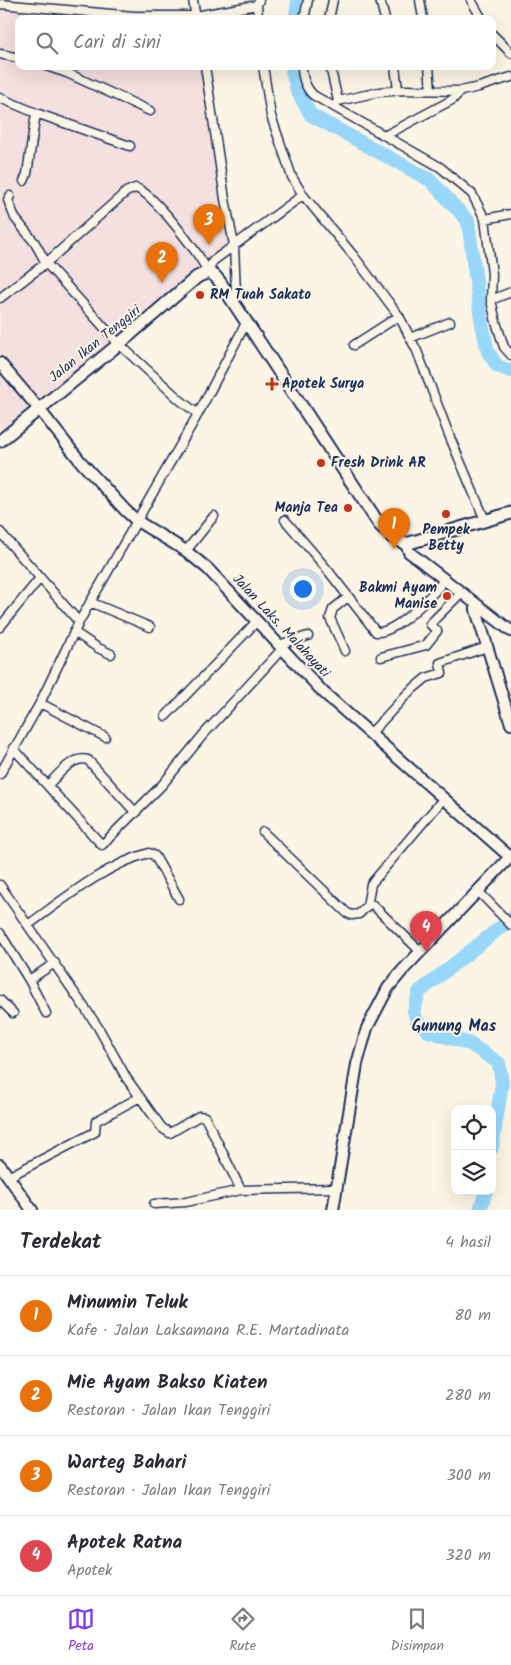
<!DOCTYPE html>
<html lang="id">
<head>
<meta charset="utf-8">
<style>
  body { margin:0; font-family:Kalam,sans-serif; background:#f7f7f7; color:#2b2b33 }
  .controls { position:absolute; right:15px; bottom:15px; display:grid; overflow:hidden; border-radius:10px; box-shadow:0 5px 20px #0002 }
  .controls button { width:45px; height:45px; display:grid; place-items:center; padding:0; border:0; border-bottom:1px solid #e1e1e2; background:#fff; color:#2b2b33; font:25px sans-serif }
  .you { position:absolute; left:302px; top:588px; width:18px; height:18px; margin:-12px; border:4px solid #fff; border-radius:50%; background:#1a73e8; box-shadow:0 0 0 8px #1a73e833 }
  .badge { display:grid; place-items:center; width:32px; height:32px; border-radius:50%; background:#7c3aed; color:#fff; font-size:16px; font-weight:700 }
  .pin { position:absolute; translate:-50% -41px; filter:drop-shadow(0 1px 2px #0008) }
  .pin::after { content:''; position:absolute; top:26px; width:18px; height:15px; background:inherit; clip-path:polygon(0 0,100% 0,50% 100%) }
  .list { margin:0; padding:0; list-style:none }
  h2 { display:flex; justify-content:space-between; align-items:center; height:65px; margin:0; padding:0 20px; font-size:21px }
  h2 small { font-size:16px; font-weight:400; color:#7c7c81 }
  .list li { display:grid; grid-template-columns:32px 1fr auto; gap:15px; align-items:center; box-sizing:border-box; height:80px; padding:0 20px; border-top:1px solid #e1e1e2 }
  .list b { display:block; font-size:19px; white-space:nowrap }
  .list p { margin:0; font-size:16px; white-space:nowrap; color:#7c7c81 }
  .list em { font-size:16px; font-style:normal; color:#7c7c81 }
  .icon { flex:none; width:28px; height:28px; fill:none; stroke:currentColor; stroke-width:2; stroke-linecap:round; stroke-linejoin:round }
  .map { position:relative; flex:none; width:511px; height:1210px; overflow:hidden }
  .search { position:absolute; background:#fff; box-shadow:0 5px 20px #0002; left:15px; right:15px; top:15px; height:55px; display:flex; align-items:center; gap:12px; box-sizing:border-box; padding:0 18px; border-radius:10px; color:#7c7c81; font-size:19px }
  .sheet { height:385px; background:#fff }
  nav { display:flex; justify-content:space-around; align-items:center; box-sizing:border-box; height:70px; border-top:1px solid #e1e1e2; background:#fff; font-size:14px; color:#7c7c81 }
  nav a { display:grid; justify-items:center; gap:2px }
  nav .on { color:#7c3aed }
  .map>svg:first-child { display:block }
  .built { fill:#f4e0de }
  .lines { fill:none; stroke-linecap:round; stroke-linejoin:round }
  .river { stroke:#99d7fa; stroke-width:14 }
  .street-casing { stroke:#1b2f5e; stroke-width:11 }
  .secondary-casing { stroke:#1b2f5e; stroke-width:14 }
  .primary-casing { stroke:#1b2f5e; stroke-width:15 }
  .street { stroke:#fcf5e5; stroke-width:8 }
  .secondary { stroke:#fcf5e5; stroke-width:10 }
  .primary { stroke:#fcf5e5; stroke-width:11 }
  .poi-dot { fill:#c8321e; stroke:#fcf5e5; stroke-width:2 }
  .labels { text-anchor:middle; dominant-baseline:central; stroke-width:4; stroke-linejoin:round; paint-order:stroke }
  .poi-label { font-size:14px; font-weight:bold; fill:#1b2f5e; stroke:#fcf5e5; text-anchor:start }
  .street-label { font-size:14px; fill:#1b2f5e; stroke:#fcf5e5 }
  .quarter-label { font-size:16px; font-weight:bold; fill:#1b2f5e; stroke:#fcf5e5 }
</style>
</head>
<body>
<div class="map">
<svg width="511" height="1210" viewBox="0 0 511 1210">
  <rect width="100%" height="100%" fill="#fcf5e5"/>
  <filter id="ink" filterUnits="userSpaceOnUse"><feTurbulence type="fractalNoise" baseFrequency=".02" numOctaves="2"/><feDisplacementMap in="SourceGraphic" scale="10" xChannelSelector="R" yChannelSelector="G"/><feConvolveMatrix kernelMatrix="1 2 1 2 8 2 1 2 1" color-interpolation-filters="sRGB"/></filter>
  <g filter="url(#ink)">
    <path class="built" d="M 0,4 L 196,19 L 19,19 L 19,66 L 204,66 L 234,245 L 208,272 L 0,444 Z"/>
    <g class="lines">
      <path class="river" d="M 296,19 L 298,0
        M 291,66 L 297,91 L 311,115 L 430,180 L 468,221 L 481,319 L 488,352 L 497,366 L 511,371
        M 492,1148 L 502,1083 L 499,1063 L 470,1044 L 428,1031 L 417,1021 L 414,1011 L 419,992 L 511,919
        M 480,1210 L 486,1191"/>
      <defs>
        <path id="street" d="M 193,0 L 196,19
          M 380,0 L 385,19
          M 420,0 L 423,19
          M 471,0 L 482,19
          M 0,4 L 134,16 L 195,16 L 257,5
          M 258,19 L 257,5 L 259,0
          M 304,19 L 308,0
          M 329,19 L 333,0
          M 492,34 L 511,53
          M 0,54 L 19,58
          M 46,66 L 67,73 L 150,111
          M 205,66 L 225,199 L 234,245 L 236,293 L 233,303
          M 263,66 L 271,116 L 292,177 L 303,195 L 353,255 L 399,316 L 417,351 L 449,435 L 485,520
          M 302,66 C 302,78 305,87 313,95 L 440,167 L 472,194 L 485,219 L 492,274 L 491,300 L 496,322 L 504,347 L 511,355
          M 330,66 L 338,101
          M 395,66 L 398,90
          M 429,66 L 431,90
          M 0,98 L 36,113 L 130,146
          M 335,106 L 338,101 L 379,92 L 405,90 L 461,91 L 479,87 L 511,77
          M 386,135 L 452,100 L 461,91
          M 24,181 L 27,174 L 36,113
          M 10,196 L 8,200 L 15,218 L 35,243 L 46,263 L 119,344 L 180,400 L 198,414
          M 485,219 L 511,214
          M 208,272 L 213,261 L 303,195
          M 0,298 L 46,263 L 126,192 L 135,188 C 152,191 200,255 208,272
          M 491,300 L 511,292
          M 410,338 L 450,322
          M 354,345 L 399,316
          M 285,520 L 326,568 L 376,632 C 395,634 432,596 444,580
          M 0,532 L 79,622
          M 186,551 L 214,516
          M 90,602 L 150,627
          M 0,627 L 40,578
          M 74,632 L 98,648 L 111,654
          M 278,645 L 308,636
          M 345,651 L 330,618 L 333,609 L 348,597
          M 381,657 L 426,645 L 437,631 L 430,624 L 461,593
          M 40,703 L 105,737
          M 166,716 L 257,621
          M 370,734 L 408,693 L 426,678 L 442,673 L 440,663 L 487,647
          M 13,748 L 102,845 L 162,785 L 203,735 L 282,649
          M 0,774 L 40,703 L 79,622 L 198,414 L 246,323
          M 48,785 C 58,775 73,755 88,760 L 136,813
          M 263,832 L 347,913 L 352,915 L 359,914 L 367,906 L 371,884 L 444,798
          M 0,885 L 98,1027 L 127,1079 L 162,1128 L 170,1133 L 199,1116 L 205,1117 L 241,1190 L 336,1188
          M 479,892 L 511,925
          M 373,905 L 421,952
          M 28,925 C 64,899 105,865 149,853 L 155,856 L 179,899
          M 0,933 L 29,980 L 46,1013
          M 29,980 L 55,963
          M 0,1000 L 13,1013
          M 8,1177 L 95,1132 L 96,1121 L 140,1097
          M 154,1204 L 186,1202 L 241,1190"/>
        <path id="secondary" d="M 0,363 L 39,409 L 81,462 L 125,510 L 137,521 L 186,551 L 208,569 L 323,692 L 510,857
          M 406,544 L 409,552 L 511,631
          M 476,604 L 476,610 L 511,724
          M 0,1165 L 32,1210
          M 333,1210 L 357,1064 L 367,1028 L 388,988 L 402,971 L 511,856"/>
        <path id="primary" d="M 0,441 L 119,344 L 197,277 L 208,272 L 215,276 L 220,282 L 379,524 L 392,537 L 406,544 L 511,513"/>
      </defs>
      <use href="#street" class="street-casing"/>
      <use href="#secondary" class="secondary-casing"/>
      <use href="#primary" class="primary-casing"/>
      <use href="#street" class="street"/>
      <use href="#secondary" class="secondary"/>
      <use href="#primary" class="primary"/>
    </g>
  </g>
  <g class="poi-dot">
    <circle cx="200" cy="295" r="5"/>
    <path d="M269.5 376.5h5v5h5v5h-5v5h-5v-5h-5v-5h5z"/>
    <circle cx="321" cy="463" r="5"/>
    <circle cx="348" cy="508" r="5"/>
    <circle cx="446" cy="514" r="5"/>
    <circle cx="447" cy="596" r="5"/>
  </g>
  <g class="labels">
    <g class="poi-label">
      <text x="210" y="295">RM Tuah Sakato</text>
      <text x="282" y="384">Apotek Surya</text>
      <text x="331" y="463">Fresh Drink AR</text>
      <text x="338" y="508" text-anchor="end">Manja Tea</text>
      <text x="446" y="530" text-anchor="middle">Pempek<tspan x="446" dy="16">Betty</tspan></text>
      <text x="437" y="588" text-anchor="end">Bakmi Ayam<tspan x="437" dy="16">Manise</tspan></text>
    </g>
    <g class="street-label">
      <text transform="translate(95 344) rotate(-39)">Jalan Ikan Tenggiri</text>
      <text transform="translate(281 626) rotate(47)">Jalan Laks. Malahayati</text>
    </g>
    <g class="quarter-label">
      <text x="454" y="1026">Gunung Mas</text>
    </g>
  </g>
</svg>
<div class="controls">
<button><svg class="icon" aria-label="locate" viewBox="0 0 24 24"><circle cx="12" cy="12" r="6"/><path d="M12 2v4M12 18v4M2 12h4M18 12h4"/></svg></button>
<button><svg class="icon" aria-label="layers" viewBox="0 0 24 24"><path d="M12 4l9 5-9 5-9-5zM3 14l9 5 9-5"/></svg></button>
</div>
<div class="you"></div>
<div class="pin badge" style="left:394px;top:549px;background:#e8710a">1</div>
<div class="pin badge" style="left:162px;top:283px;background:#e8710a">2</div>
<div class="pin badge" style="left:209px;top:245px;background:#e8710a">3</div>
<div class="pin badge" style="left:426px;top:952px;background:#e0444e">4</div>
<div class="search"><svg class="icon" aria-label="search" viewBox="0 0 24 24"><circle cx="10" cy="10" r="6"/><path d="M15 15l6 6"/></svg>Cari di sini</div>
</div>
<section class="sheet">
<h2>Terdekat<small>4 hasil</small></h2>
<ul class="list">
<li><span class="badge" style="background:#e8710a">1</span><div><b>Minumin Teluk</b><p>Kafe · Jalan Laksamana R.E. Martadinata</p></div><em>80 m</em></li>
<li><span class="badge" style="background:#e8710a">2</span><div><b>Mie Ayam Bakso Kiaten</b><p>Restoran · Jalan Ikan Tenggiri</p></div><em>280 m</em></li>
<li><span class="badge" style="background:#e8710a">3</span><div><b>Warteg Bahari</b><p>Restoran · Jalan Ikan Tenggiri</p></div><em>300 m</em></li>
<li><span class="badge" style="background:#e0444e">4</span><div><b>Apotek Ratna</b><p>Apotek</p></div><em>320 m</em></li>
</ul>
</section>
<nav>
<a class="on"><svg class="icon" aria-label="map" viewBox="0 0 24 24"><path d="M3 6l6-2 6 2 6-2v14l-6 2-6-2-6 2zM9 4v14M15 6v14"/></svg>Peta</a>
<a><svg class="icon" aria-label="directions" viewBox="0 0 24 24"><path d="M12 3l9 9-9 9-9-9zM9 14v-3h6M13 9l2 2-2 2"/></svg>Rute</a>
<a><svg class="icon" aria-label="saved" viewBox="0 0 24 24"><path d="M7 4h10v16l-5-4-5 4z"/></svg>Disimpan</a>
</nav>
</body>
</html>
